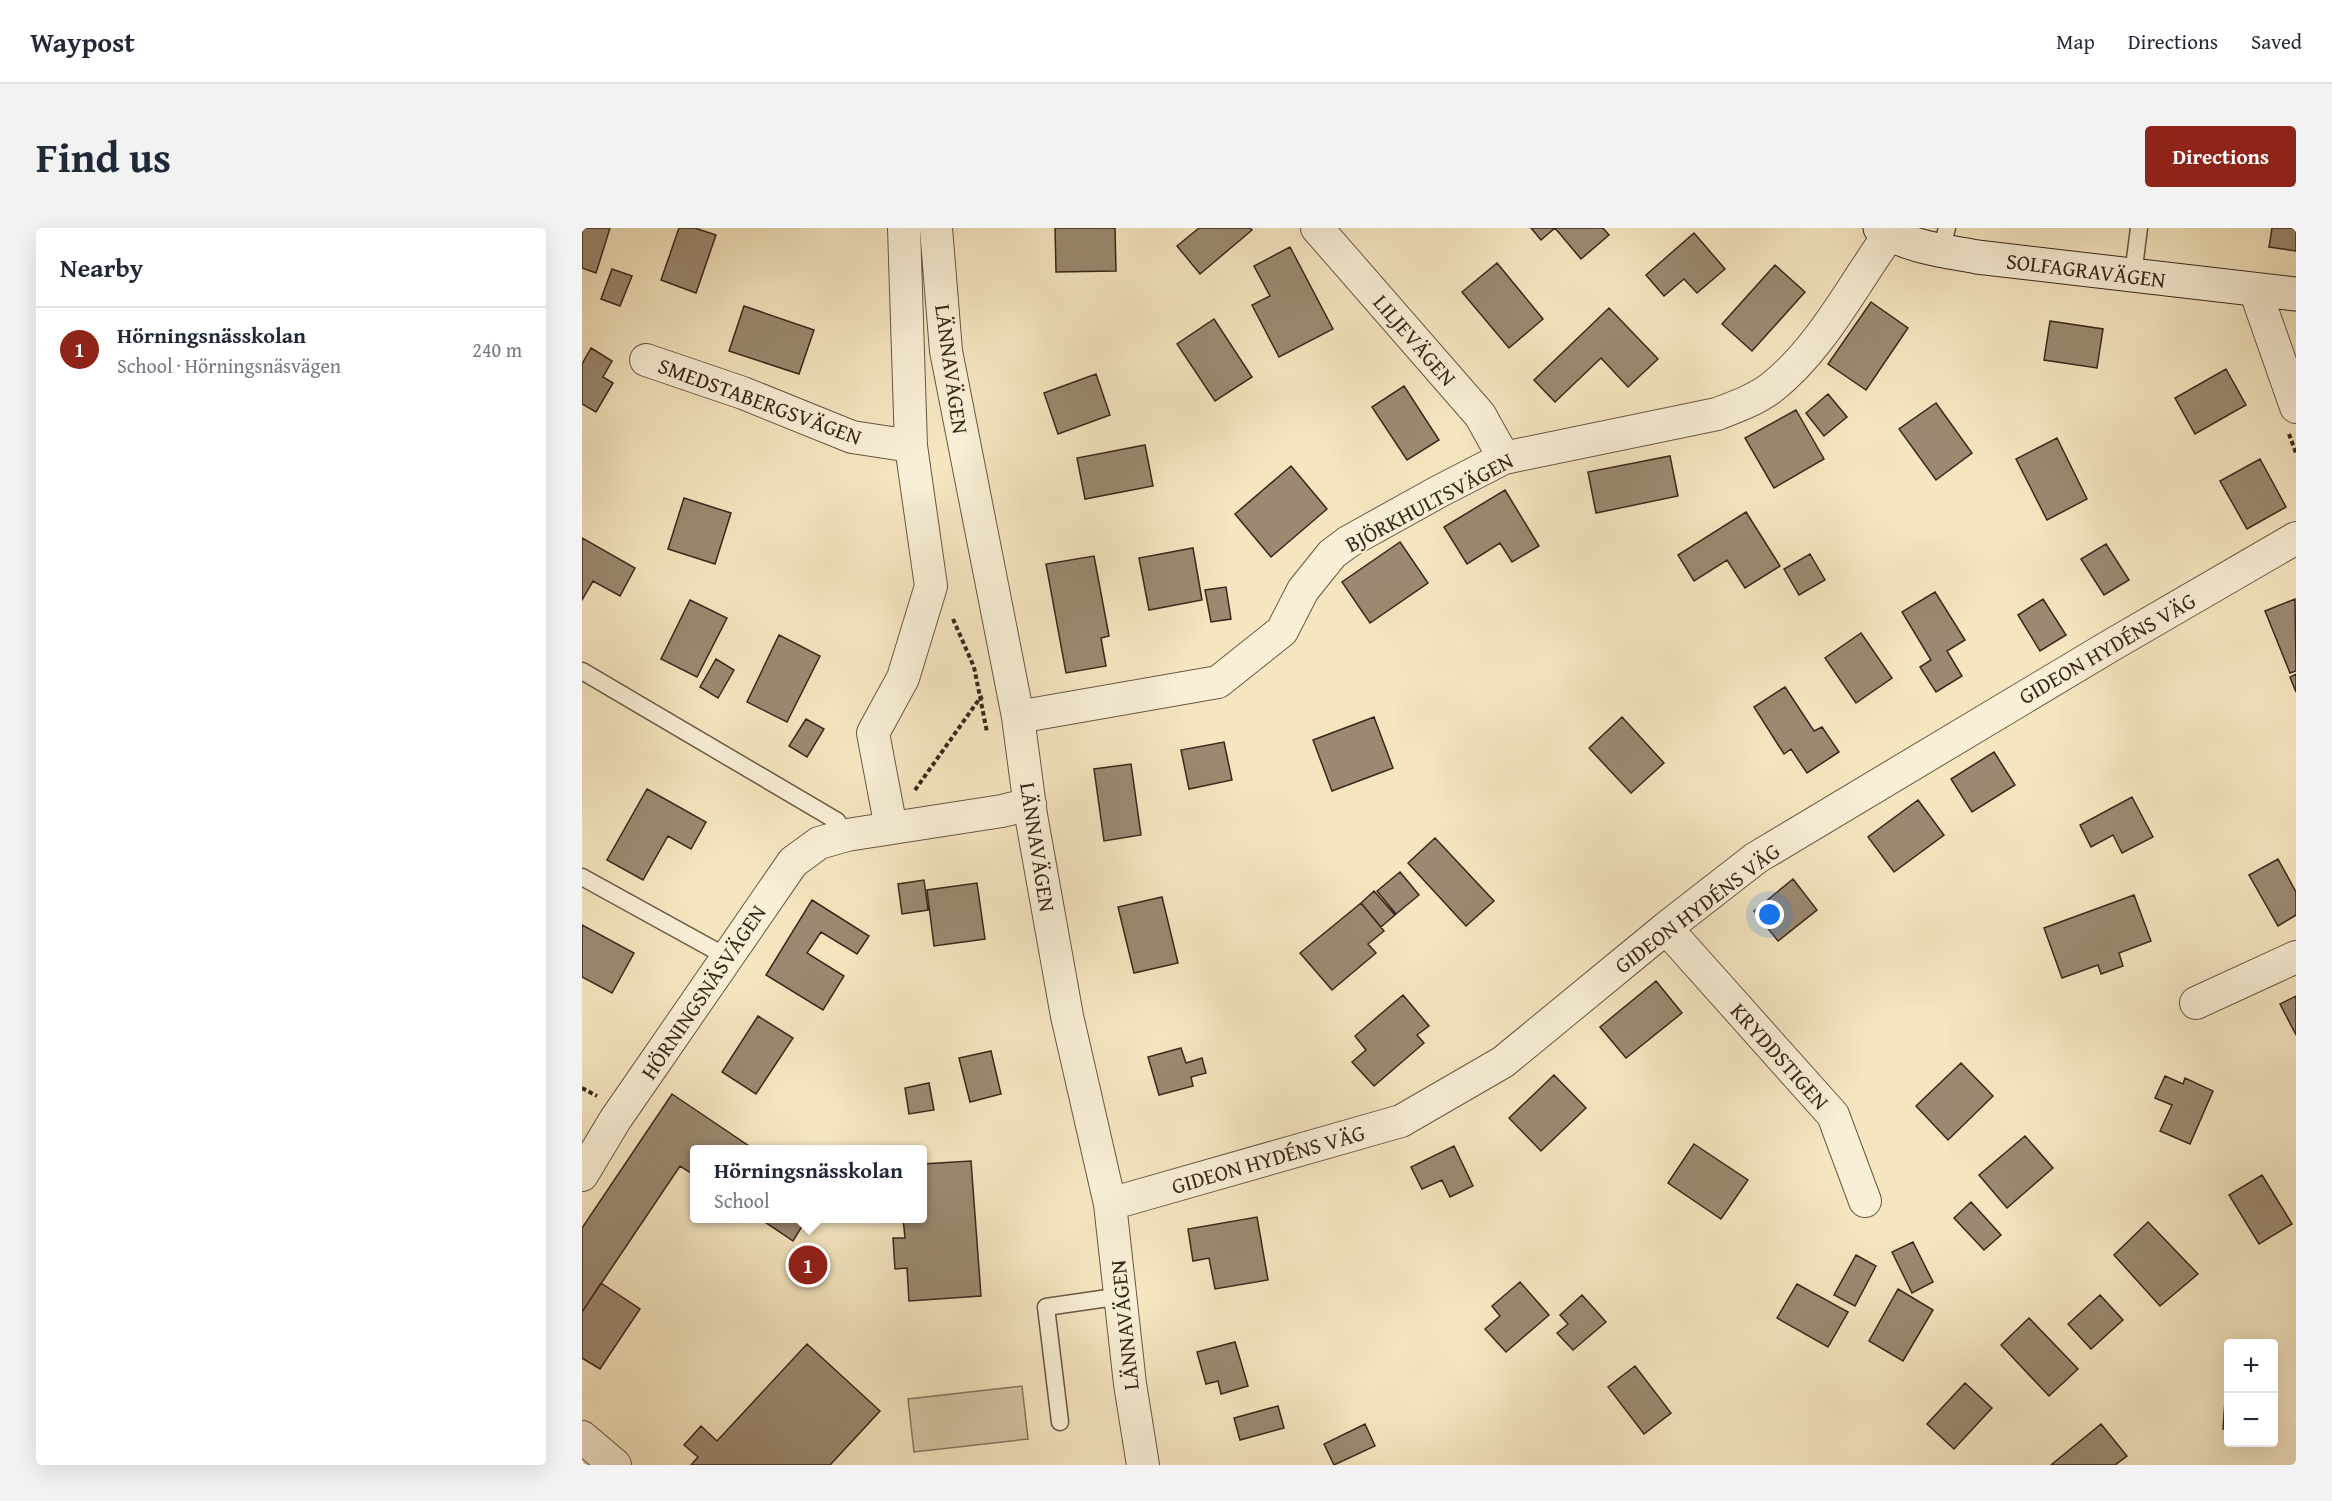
<!DOCTYPE html>
<html lang="en">
<head>
<meta charset="utf-8">
<style>
  body { margin:0; font-family:"Gentium Book Plus",serif; background:#f2f2f3; color:#1f2937 }
  .controls { position:absolute; right:18px; bottom:18px; display:grid; overflow:hidden; border-radius:6px; box-shadow:0 6px 24px #0002 }
  .controls button { width:54px; height:54px; display:grid; place-items:center; padding:0; border:0; border-bottom:2px solid #e0e1e3; background:#fff; color:#1f2937; font:30px sans-serif }
  .you { position:absolute; left:1188px; top:687px; width:21px; height:21px; margin:-15px; border:4px solid #fff; border-radius:50%; background:#1a73e8; box-shadow:0 0 0 9px #1a73e833 }
  .badge { display:grid; place-items:center; width:39px; height:39px; border-radius:50%; background:#8f2418; color:#fff; font-size:20px; font-weight:700 }
  .pin { position:absolute; translate:-50% -50%; border:3px solid #fff; box-shadow:0 2px 6px #0006 }
  .popup { position:absolute; left:108px; top:917px; width:237px; height:78px; box-sizing:border-box; display:grid; place-content:center; border-radius:6px; background:#fff; filter:drop-shadow(0 2px 4px #0005); font-size:20px; white-space:nowrap; color:#747a83 }
  .popup b { font-size:22px; color:#1f2937 }
  .popup::after { content:''; position:absolute; left:50%; top:100%; margin-left:-12px; border:12px solid transparent; border-top-color:#fff }
  .list { margin:0; padding:0; list-style:none }
  h2 { display:flex; justify-content:space-between; align-items:center; height:78px; margin:0; padding:0 24px; font-size:26px }
  h2 small { font-size:20px; font-weight:400; color:#747a83 }
  .list li { display:grid; grid-template-columns:39px 1fr auto; gap:18px; align-items:center; box-sizing:border-box; height:84px; padding:0 24px; border-top:2px solid #e0e1e3 }
  .list b { display:block; font-size:22px; white-space:nowrap }
  .list p { margin:0; font-size:20px; white-space:nowrap; color:#747a83 }
  .list em { font-size:20px; font-style:normal; color:#747a83 }
  .map { position:relative; flex:none; width:1714px; height:1237px; overflow:hidden; border-radius:6px }
  header { display:flex; align-items:center; gap:36px; box-sizing:border-box; height:84px; padding:0 30px; background:#fff; border-bottom:2px solid #e0e1e3 }
  header strong { font-size:28px }
  nav { display:flex; gap:33px; margin-inline-start:auto; font-size:21px }
  .intro { display:flex; align-items:center; justify-content:space-between; box-sizing:border-box; height:144px; padding:0 36px }
  h1 { margin:0; font-size:42px }
  .button { padding:15px 27px; border-radius:6px; background:#8f2418; color:#fff; font-size:21px; font-weight:700 }
  main { display:flex; gap:36px; padding:0 36px }
  aside { flex:1; background:#fff; border-radius:6px; box-shadow:0 6px 24px #0002 }
  .map>svg:first-child { display:block }
  .green { fill:#d5c6a4; stroke:#887660; stroke-width:1.5 }
  .building { fill:#9b8a71; stroke:#3a271b; stroke-width:1.5 }
  .lines { fill:none; stroke-linecap:round; stroke-linejoin:round }
  .lane-casing { stroke:#695744; stroke-width:19 }
  .street-casing { stroke:#695744; stroke-width:34 }
  .secondary-casing { stroke:#3a271b; stroke-width:35 }
  .path { stroke:#3a271b; stroke-width:4; stroke-dasharray:4.5 3; stroke-linecap:butt }
  .lane { stroke:#f8efd6; stroke-width:16 }
  .street { stroke:#f8efd6; stroke-width:32 }
  .secondary { stroke:#f8efd6; stroke-width:33 }
  .labels { text-anchor:middle; dominant-baseline:central; stroke-width:4.5; stroke-linejoin:round; paint-order:stroke }
  .street-label { font-size:22px; fill:#3a271b; stroke:#f8efd6 }
</style>
</head>
<body>
<header>
<strong>Waypost</strong>
<nav><a>Map</a><a>Directions</a><a>Saved</a></nav>
</header>
<div class="intro"><h1>Find us</h1><a class="button">Directions</a></div>
<main>
<aside>
<h2>Nearby<small></small></h2>
<ul class="list">
<li><span class="badge">1</span><div><b>Hörningsnässkolan</b><p>School · Hörningsnäsvägen</p></div><em>240 m</em></li>
</ul>
</aside>
<div class="map">
<svg width="1714" height="1237" viewBox="0 0 1714 1237">
  <rect width="100%" height="100%" fill="#f5e6c0"/>
  <filter id="stains"><feTurbulence type="fractalNoise" baseFrequency=".00333" numOctaves="4"/><feColorMatrix values="0 0 0 0 .2 0 0 0 0 .09 0 0 0 0 .02 0 0 0 .5 -.17"/></filter>
  <radialGradient id="worn" r=".72"><stop offset=".6" stop-color="#630" stop-opacity="0"/><stop offset="1" stop-color="#630" stop-opacity=".3"/></radialGradient>
  <path class="green" d="M 440,1158 L 446,1211 L 332,1224 L 326,1171 Z"/>
  <path class="building" d="M 0,0 L 28,0 L 14,45 L 0,40 Z
    M 97,0 L 113,0 L 134,7 L 114,65 L 79,52 Z
    M 473,0 L 533,0 L 534,43 L 474,44 Z
    M 617,0 L 668,0 L 670,2 L 618,46 L 595,18 Z
    M 949,0 L 1021,0 L 1027,7 L 999,31 L 973,0 L 959,12 Z
    M 1690,0 L 1714,0 L 1714,23 L 1687,19 Z
    M 1112,5 L 1143,41 L 1115,65 L 1102,51 L 1082,68 L 1064,47 Z
    M 708,19 L 751,101 L 697,129 L 670,77 L 688,68 L 672,38 Z
    M 915,35 L 961,91 L 927,120 L 880,64 Z
    M 1193,37 L 1223,64 L 1170,123 L 1140,96 Z
    M 30,41 L 50,48 L 38,78 L 19,71 Z
    M 1289,74 L 1326,100 L 1284,162 L 1246,136 Z
    M 162,78 L 232,102 L 217,146 L 147,123 Z
    M 1027,80 L 1076,131 L 1046,159 L 1019,130 L 973,174 L 952,152 Z
    M 632,91 L 670,149 L 633,173 L 595,116 Z
    M 1468,93 L 1521,101 L 1515,140 L 1462,132 Z
    M 9,120 L 30,133 L 21,149 L 31,155 L 14,184 L 0,176 L 0,136 Z
    M 1644,141 L 1664,177 L 1613,206 L 1593,170 Z
    M 514,146 L 528,187 L 476,206 L 462,165 Z
    M 822,158 L 857,212 L 825,232 L 790,179 Z
    M 1246,166 L 1265,189 L 1242,208 L 1224,185 Z
    M 1354,175 L 1390,225 L 1354,252 L 1317,201 Z
    M 1214,182 L 1242,231 L 1192,260 L 1163,210 Z
    M 1475,210 L 1505,271 L 1465,292 L 1434,231 Z
    M 563,217 L 571,258 L 503,271 L 495,230 Z
    M 1088,228 L 1096,268 L 1014,285 L 1006,244 Z
    M 1678,231 L 1704,279 L 1665,301 L 1638,253 Z
    M 709,238 L 745,281 L 689,329 L 653,286 Z
    M 923,262 L 957,318 L 930,334 L 918,315 L 885,336 L 862,299 Z
    M 102,270 L 149,285 L 133,336 L 86,321 Z
    M 1164,284 L 1198,338 L 1163,360 L 1145,332 L 1112,353 L 1096,327 Z
    M 0,310 L 53,340 L 38,368 L 11,353 L 0,372 Z
    M 818,314 L 846,355 L 788,395 L 760,354 Z
    M 1524,316 L 1547,352 L 1522,367 L 1499,331 Z
    M 611,320 L 620,372 L 567,382 L 557,330 Z
    M 1228,326 L 1243,352 L 1217,367 L 1202,341 Z
    M 512,328 L 527,408 L 519,410 L 524,438 L 484,445 L 464,336 Z
    M 644,359 L 649,391 L 629,394 L 623,362 Z
    M 1353,364 L 1383,412 L 1365,423 L 1380,448 L 1354,464 L 1338,439 L 1349,432 L 1320,384 Z
    M 1461,371 L 1484,407 L 1458,423 L 1436,387 Z
    M 1713,371 L 1714,443 L 1708,445 L 1683,383 Z
    M 108,372 L 145,390 L 115,449 L 79,431 Z
    M 1279,405 L 1310,450 L 1274,475 L 1243,430 Z
    M 197,407 L 238,428 L 205,494 L 165,474 Z
    M 134,431 L 152,442 L 136,470 L 118,459 Z
    M 1714,446 L 1714,464 L 1708,449 Z
    M 1203,459 L 1232,503 L 1240,499 L 1257,524 L 1225,545 L 1209,521 L 1202,526 L 1172,479 Z
    M 792,489 L 811,540 L 750,563 L 731,512 Z
    M 1040,489 L 1082,535 L 1049,565 L 1007,520 Z
    M 224,491 L 242,501 L 225,529 L 207,518 Z
    M 642,514 L 650,552 L 607,561 L 599,522 Z
    M 1412,524 L 1433,557 L 1390,584 L 1369,551 Z
    M 549,536 L 559,607 L 522,613 L 512,541 Z
    M 65,561 L 124,594 L 109,621 L 86,608 L 61,652 L 25,632 Z
    M 1550,569 L 1571,609 L 1540,625 L 1531,607 L 1509,619 L 1498,597 Z
    M 1336,572 L 1362,607 L 1312,644 L 1286,609 Z
    M 853,610 L 912,673 L 884,698 L 826,635 Z
    M 1696,631 L 1714,664 L 1714,687 L 1696,698 L 1667,647 Z
    M 818,644 L 837,667 L 814,686 L 795,663 Z
    M 1211,651 L 1235,682 L 1196,713 L 1172,683 Z
    M 342,652 L 346,682 L 320,686 L 316,656 Z
    M 395,655 L 403,711 L 352,718 L 345,662 Z
    M 792,663 L 813,687 L 799,699 L 779,675 Z
    M 1552,667 L 1569,713 L 1537,725 L 1541,738 L 1519,746 L 1516,737 L 1480,750 L 1462,700 Z
    M 580,669 L 596,735 L 552,745 L 536,679 Z
    M 230,672 L 287,708 L 275,726 L 239,704 L 225,725 L 262,748 L 241,782 L 184,747 Z
    M 779,675 L 802,703 L 786,716 L 794,725 L 750,762 L 718,725 Z
    M 0,697 L 52,725 L 30,765 L 0,749 Z
    M 1074,753 L 1100,785 L 1044,830 L 1018,799 Z
    M 821,767 L 847,798 L 835,807 L 842,815 L 792,858 L 770,834 L 784,822 L 773,808 Z
    M 1714,768 L 1714,807 L 1698,776 Z
    M 176,788 L 211,810 L 174,866 L 140,844 Z
    M 599,820 L 604,835 L 620,830 L 624,845 L 609,849 L 611,858 L 577,867 L 566,829 Z
    M 409,823 L 419,866 L 388,874 L 377,830 Z
    M 1379,835 L 1411,868 L 1366,912 L 1334,878 Z
    M 972,847 L 1004,880 L 959,923 L 927,890 Z
    M 1583,848 L 1601,856 L 1603,850 L 1631,863 L 1608,916 L 1578,903 L 1590,877 L 1573,870 Z
    M 347,855 L 352,882 L 327,886 L 323,860 Z
    M 90,866 L 173,922 L 112,922 L 112,947 L 98,938 L 0,1084 L 0,1000 Z
    M 1443,908 L 1471,940 L 1425,980 L 1397,947 Z
    M 1112,916 L 1166,952 L 1139,991 L 1086,955 Z
    M 872,918 L 891,958 L 868,969 L 860,952 L 840,961 L 829,939 Z
    M 389,933 L 399,1068 L 327,1073 L 325,1040 L 313,1041 L 311,1010 L 323,1010 L 321,990 L 340,990 L 340,936 Z
    M 1680,947 L 1710,996 L 1677,1016 L 1647,967 Z
    M 1389,974 L 1419,1007 L 1402,1022 L 1372,990 Z
    M 675,989 L 686,1052 L 633,1061 L 627,1030 L 611,1033 L 606,1001 Z
    M 177,990 L 225,990 L 211,1013 Z
    M 1566,994 L 1616,1046 L 1578,1078 L 1532,1027 Z
    M 1331,1014 L 1351,1054 L 1330,1065 L 1310,1024 Z
    M 1274,1027 L 1294,1038 L 1273,1078 L 1252,1067 Z
    M 938,1054 L 967,1087 L 924,1124 L 903,1101 L 918,1088 L 910,1078 Z
    M 19,1055 L 58,1081 L 18,1141 L 0,1130 L 0,1084 Z
    M 1215,1056 L 1266,1084 L 1246,1119 L 1195,1090 Z
    M 1316,1061 L 1351,1082 L 1321,1133 L 1287,1113 Z
    M 1000,1067 L 1024,1094 L 991,1122 L 975,1105 L 986,1096 L 978,1087 Z
    M 1518,1067 L 1541,1092 L 1509,1121 L 1486,1096 Z
    M 1447,1090 L 1496,1141 L 1467,1168 L 1419,1117 Z
    M 653,1114 L 666,1158 L 639,1166 L 636,1153 L 624,1156 L 615,1124 Z
    M 225,1116 L 298,1183 L 248,1237 L 109,1237 L 116,1229 L 102,1217 L 119,1198 L 135,1213 Z
    M 1646,1130 L 1646,1201 L 1641,1201 Z
    M 1053,1138 L 1089,1185 L 1062,1206 L 1026,1159 Z
    M 1383,1155 L 1410,1180 L 1372,1221 L 1345,1196 Z
    M 696,1178 L 702,1200 L 658,1212 L 652,1190 Z
    M 783,1196 L 793,1218 L 752,1237 L 742,1216 Z
    M 1519,1196 L 1545,1228 L 1533,1237 L 1469,1237 Z"/>
  <g class="lines">
    <defs>
      <path id="lane" d="M 1359,22 L 1365,0
        M 1551,47 L 1557,0
        M 0,443 L 255,593 L 265,607
        M 0,649 L 145,729
        M 478,1194 L 464,1079 L 540,1068"/>
      <path id="street" d="M 354,0 L 364,123 L 436,489 L 449,587 L 485,788 L 528,976 L 548,1156 L 561,1237
        M 735,0 L 898,187 L 922,230
        M 1673,62 L 1714,179
        M 64,132 L 161,165 L 270,209 L 329,218
        M 436,489 L 636,454 L 700,403 L 721,362 L 750,326 L 766,314 L 856,264 L 922,230 L 1135,186 C 1153,179 1173,172 1189,160 C 1239,121 1270,58 1307,7
        M 309,600 L 291,505 L 321,450 L 349,358 L 329,218 L 322,0
        M 1084,700 L 1251,887 L 1283,973
        M 1614,775 L 1714,729
        M 0,947 L 33,892 L 211,634 L 237,615 L 265,607 L 420,583 L 448,576
        M 528,976 L 819,893 L 921,834 L 1084,700 L 1174,630 L 1528,418 L 1714,310
        M 0,1209 L 33,1237"/>
      <path id="secondary" d="M 1298,0 C 1325,19 1363,23 1395,29 L 1714,66"/>
    </defs>
    <use href="#lane" class="lane-casing"/>
    <use href="#street" class="street-casing"/>
    <use href="#secondary" class="secondary-casing"/>
    <path class="path" d="M 1707,206 L 1714,225
      M 371,391 L 392,439 L 405,504
      M 333,562 L 398,470 L 401,469
      M 0,860 L 15,868"/>
    <use href="#lane" class="lane"/>
    <use href="#street" class="street"/>
    <use href="#secondary" class="secondary"/>
  </g>
  <g class="labels">
    <g class="street-label">
      <text transform="translate(1504 42) rotate(7)">SOLFAGRAVÄGEN</text>
      <text transform="translate(833 112) rotate(49)">LILJEVÄGEN</text>
      <text transform="translate(370 141) rotate(82)">LÄNNAVÄGEN</text>
      <text transform="translate(178 173) rotate(20)">SMEDSTABERGSVÄGEN</text>
      <text transform="translate(847 274) rotate(-28)">BJÖRKHULTSVÄGEN</text>
      <text transform="translate(1525 420) rotate(-30)">GIDEON HYDÉNS VÄG</text>
      <text transform="translate(456 619) rotate(81)">LÄNNAVÄGEN</text>
      <text transform="translate(1115 680) rotate(-37)">GIDEON HYDÉNS VÄG</text>
      <text transform="translate(121 764) rotate(-56)">HÖRNINGSNÄSVÄGEN</text>
      <text transform="translate(1198 828) rotate(48)">KRYDDSTIGEN</text>
      <text transform="translate(686 931) rotate(-16)">GIDEON HYDÉNS VÄG</text>
      <text transform="translate(542 1097) rotate(-96)">LÄNNAVÄGEN</text>
    </g>
  </g>
  <rect width="100%" height="100%" filter="url(#stains)"/>
  <rect width="100%" height="100%" fill="url(#worn)"/>
</svg>
<div class="controls">
<button>+</button>
<button>−</button>
</div>
<div class="you"></div>
<div class="pin badge" style="left:226px;top:1037px">1</div>
<div class="popup"><b>Hörningsnässkolan</b>School</div>
</div>
</main>
</body>
</html>
